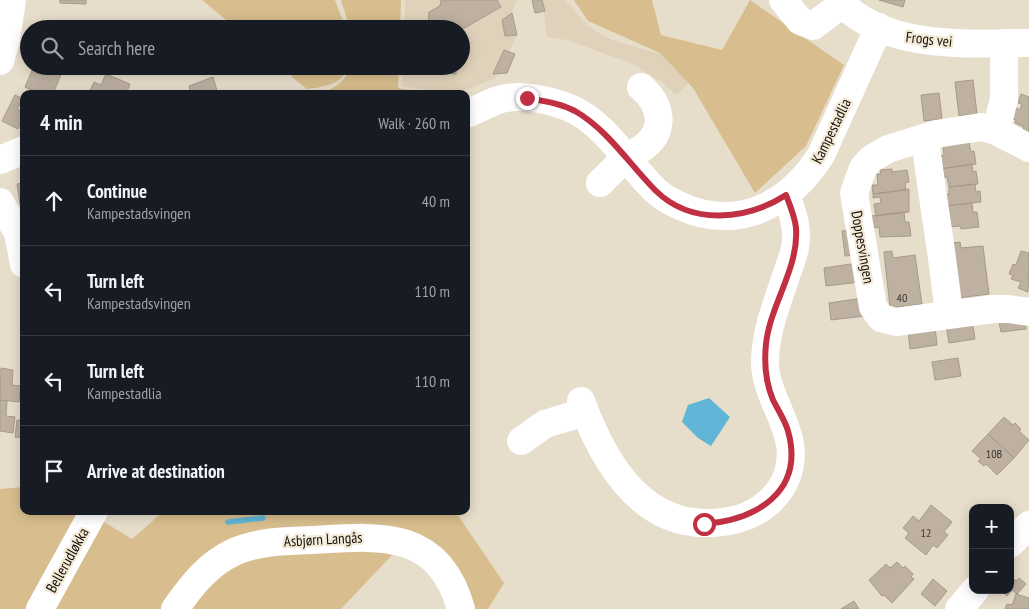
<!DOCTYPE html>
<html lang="en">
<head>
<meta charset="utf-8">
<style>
  body { margin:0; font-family:"PT Sans Narrow",sans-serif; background:#242831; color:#f1f3f6 }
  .controls { position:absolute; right:15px; bottom:15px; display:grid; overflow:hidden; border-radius:10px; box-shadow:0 2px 12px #0003 }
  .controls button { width:45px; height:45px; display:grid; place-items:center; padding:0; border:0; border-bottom:1px solid #363941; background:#171b24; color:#f1f3f6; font:25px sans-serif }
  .stop { position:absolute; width:15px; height:15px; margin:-11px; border:4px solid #c13042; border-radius:50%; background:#fff }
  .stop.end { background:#c13042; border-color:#fff; box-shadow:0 1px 5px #0008 }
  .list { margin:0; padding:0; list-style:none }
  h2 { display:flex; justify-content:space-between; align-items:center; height:65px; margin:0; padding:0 20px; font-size:21px }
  h2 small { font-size:16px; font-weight:400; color:#9ea1a6 }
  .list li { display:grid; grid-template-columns:32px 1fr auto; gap:15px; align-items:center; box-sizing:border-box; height:90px; padding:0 20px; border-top:1px solid #363941 }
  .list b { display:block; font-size:19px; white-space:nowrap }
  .list p { margin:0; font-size:16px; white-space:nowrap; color:#9ea1a6 }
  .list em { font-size:16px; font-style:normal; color:#9ea1a6 }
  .icon { flex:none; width:28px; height:28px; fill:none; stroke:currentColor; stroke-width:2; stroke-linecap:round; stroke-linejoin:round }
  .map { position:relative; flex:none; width:1029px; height:609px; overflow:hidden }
  .search { position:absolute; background:#171b24; box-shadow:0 2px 12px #0003; left:20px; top:20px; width:450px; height:55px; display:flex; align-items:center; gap:12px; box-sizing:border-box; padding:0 18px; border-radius:28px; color:#9ea1a6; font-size:19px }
  .panel { position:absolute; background:#171b24; box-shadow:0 2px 12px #0003; left:20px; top:90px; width:450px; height:425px; border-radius:10px }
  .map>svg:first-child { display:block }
  .built { fill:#e0d2ba }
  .green { fill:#d8be8e }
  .water { fill:#61b5d7 }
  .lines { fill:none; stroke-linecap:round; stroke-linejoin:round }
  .stream { stroke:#61b5d7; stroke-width:5.5 }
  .building { fill:#beb1a2; stroke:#a79a8b }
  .minor { stroke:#fff; stroke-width:28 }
  .route { stroke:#c13042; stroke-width:6 }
  .labels { text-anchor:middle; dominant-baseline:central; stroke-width:4.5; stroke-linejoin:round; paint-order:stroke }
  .number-label { font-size:12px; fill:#3f3931 }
  .street-label { font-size:15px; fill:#15110b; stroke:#f4ead8 }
</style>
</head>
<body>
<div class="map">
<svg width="1029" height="609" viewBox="0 0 1029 609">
  <rect width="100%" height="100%" fill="#e7ddcb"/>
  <path class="built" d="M 405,0 L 521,0 L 516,1 L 512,13 L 517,35 L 500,73 L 494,79 L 454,94 L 402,86 L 403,66 L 461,66 L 461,29 L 405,29 Z
    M 542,0 L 565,0 L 588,26 L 612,40 L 670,57 L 691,76 L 687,85 L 676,95 L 662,82 L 633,64 L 567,40 L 547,37 Z"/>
  <path class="green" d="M 202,0 L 335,0 L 346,29 L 237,29 Z
    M 341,0 L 401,0 L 400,29 L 350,29 Z
    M 574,0 L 652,0 L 661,35 L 722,50 L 750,0 L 844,65 L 806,146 L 755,193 L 693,88 L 660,53 L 588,21 Z
    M 284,66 L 347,66 C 344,85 323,87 307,89 L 293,78 Z
    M 350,66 L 399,66 L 398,88 L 413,91 L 413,94 L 326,94 L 326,92 C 337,85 348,80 350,66 Z
    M 24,487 L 24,511 L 86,511 L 132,539 L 164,511 L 455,511 L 504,583 L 488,609 L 454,609 L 408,538 L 341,609 L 0,609 L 0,489 Z"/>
  <path class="water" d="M 709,398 L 730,417 L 711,446 L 698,438 L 682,422 L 688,405 Z"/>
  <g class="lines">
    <path class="stream" d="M 228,522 L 263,518"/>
  </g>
  <path class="building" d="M 60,0 L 86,0 L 86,4 L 60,3 Z
    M 441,0 L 497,0 L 501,7 L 461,30 L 428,29 L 429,12 L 440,6 Z
    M 532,0 L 542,0 L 545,11 L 535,13 Z
    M 879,0 L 905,0 L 903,7 Z
    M 512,13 L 517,35 L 505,36 L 502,20 Z
    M 504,50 L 515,54 L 507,73 L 493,74 Z
    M 34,66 L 70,66 L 67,74 L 62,72 L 53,94 L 35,94 L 36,92 L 25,87 Z
    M 426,66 L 456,66 L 456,74 L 425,72 Z
    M 106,74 L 130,84 L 126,94 L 86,94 L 88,90 L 90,91 L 94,82 L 101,85 Z
    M 213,77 L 218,94 L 191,94 L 189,86 Z
    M 973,80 L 977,114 L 959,116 L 955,82 Z
    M 939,93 L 942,119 L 924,121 L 921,95 Z
    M 1021,94 L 1029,97 L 1029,136 L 1022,133 L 1024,127 L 1015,123 L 1016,120 L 1012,119 L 1016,108 L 1020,110 L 1022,104 L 1018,103 Z
    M 15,95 L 23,99 L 17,109 L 24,113 L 18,129 L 2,121 Z
    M 969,142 L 971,152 L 974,151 L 976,164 L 939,169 L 938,156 L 944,155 L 943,145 Z
    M 972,164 L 973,172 L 976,171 L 978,184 L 949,187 L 947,177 L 941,178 L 940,169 Z
    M 892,169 L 892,172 L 907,170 L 909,182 L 905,183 L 906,190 L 873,194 L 872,185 L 878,185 L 877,174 L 881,174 L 880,170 Z
    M 24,183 L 24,204 L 20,204 L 17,184 Z
    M 975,184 L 976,192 L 980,191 L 981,202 L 944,206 L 943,195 L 949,194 L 949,187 Z
    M 909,189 L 909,212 L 876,216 L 874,204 L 881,203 L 880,197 L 873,198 L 873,194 Z
    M 972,203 L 973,212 L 977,212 L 979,227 L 961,229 L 960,226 L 948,227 L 938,207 Z
    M 904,212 L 905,222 L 909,222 L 911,236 L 880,237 L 879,227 L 872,228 L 871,216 Z
    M 852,230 L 856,255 L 845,256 L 842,231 Z
    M 960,242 L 961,248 L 983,246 L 989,294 L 958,298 L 952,243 Z
    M 892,251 L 893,258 L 915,255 L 922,304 L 890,308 L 884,252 Z
    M 1021,251 L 1029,253 L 1028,292 L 1018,288 L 1021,282 L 1011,279 L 1013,275 L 1009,274 L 1013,264 L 1016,265 Z
    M 858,263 L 860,282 L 826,286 L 824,268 Z
    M 863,298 L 865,316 L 831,320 L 829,303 Z
    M 1025,318 L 1026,329 L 1001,332 L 999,322 Z
    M 972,321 L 975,339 L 949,343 L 946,325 Z
    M 935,327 L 937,345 L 910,349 L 908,330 Z
    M 958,358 L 961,376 L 935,380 L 932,362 Z
    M 1,368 L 13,370 L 12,385 L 21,386 L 19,402 L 0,400 Z
    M 0,400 L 7,401 L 6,416 L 15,417 L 13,433 L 0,431 Z
    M 1004,417 L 1013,425 L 1015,423 L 1021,429 L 1019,431 L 1029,440 L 1014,458 L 988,434 Z
    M 17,420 L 24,421 L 24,438 L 15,437 Z
    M 988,434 L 1014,458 L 997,475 L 986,464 L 984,466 L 978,461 L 981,459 L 972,451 Z
    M 931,505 L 952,522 L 944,532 L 948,535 L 937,548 L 933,545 L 926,555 L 905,538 L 909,533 L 903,528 L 913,516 L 919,521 Z
    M 897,562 L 903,568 L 905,566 L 913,574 L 911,577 L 914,579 L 892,603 L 884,595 L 882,596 L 869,580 L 886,564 L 890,568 Z
    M 1010,575 L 1016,581 L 1019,578 L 1026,584 L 1017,594 L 1012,590 L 1007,596 L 1001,590 L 1010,590 Z
    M 933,579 L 947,591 L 935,606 L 921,594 Z
    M 1016,594 L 1029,598 L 1029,609 L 1005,609 L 1007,604 L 1012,605 Z
    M 854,601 L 859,609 L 841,609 Z"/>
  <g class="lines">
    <path class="minor" d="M 783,0 L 800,21 L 813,26 L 842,4
      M 838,0 C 887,51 965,43 1029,43
      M 0,61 L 6,40 L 12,0
      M 466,114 C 477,110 487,104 498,100 C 519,93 552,100 572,109 C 607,125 629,166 656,191 C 667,201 680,206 693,211 C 748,228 792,200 821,155 L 879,27
      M 996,131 L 1004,99 L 1004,43
      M 925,138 C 932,197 943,255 949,315
      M 1029,148 L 996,131 L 981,127 L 936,134 L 888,149 L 871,159 L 863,168 L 854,193 L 873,307 L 881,318 L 896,322 L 993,309 L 1008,309 L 1029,312
      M 0,160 L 24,150
      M 600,183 C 608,175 616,167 625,159 C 631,154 639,151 645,146 C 667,129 660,103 641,87
      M 0,202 L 18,233 L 24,264
      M 581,401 C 607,472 651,541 738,519 C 760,513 779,497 787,476 C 803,433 764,401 765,360 C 766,330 777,303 786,276 C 790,264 796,251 796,239 C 797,224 791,209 786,195
      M 521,441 L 545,424 L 585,412
      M 1010,544 L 1029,525
      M 40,609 L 94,511
      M 175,609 C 191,586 208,564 234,552 C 259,541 287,541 313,540 C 380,536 439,529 461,609
      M 959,609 L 975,590"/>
  </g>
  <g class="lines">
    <path class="route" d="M 527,98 C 543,101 560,103 575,111 C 608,130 629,164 656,191 C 692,226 747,220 786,195 C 790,205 795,217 796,228 C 799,268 770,305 766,344 C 764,363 766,383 773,400 C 778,410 785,420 788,431 C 805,492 756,520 704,524"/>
  </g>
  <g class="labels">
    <g class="number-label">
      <text x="902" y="297">40</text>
      <text x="994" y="453">10B</text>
      <text x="926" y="532">12</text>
    </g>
    <g class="street-label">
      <text transform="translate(929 39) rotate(6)">Frogs vei</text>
      <text transform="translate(831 131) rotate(-64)">Kampestadlia</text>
      <text transform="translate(863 247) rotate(80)">Doppesvingen</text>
      <text transform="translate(323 539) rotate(-3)">Asbjørn Langås</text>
      <text transform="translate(67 560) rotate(-61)">Bellerudløkka</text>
    </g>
  </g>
</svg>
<div class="controls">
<button>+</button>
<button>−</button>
</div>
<div class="stop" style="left:704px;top:524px"></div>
<div class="stop end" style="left:527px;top:98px"></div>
<div class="search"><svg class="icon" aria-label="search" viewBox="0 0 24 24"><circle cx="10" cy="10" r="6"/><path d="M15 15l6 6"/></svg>Search here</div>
<section class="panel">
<h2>4 min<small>Walk · 260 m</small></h2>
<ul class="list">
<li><svg class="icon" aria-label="ahead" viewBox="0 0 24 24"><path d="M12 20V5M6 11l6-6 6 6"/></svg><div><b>Continue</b><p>Kampestadsvingen</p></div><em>40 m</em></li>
<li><svg class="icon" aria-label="left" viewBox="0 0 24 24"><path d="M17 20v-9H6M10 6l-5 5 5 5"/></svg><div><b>Turn left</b><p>Kampestadsvingen</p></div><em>110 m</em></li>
<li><svg class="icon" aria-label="left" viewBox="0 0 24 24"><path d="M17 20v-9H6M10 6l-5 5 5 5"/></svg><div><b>Turn left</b><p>Kampestadlia</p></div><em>110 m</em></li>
<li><svg class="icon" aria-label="arrive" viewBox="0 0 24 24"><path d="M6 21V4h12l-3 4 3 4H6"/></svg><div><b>Arrive at destination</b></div></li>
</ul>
</section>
</div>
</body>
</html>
